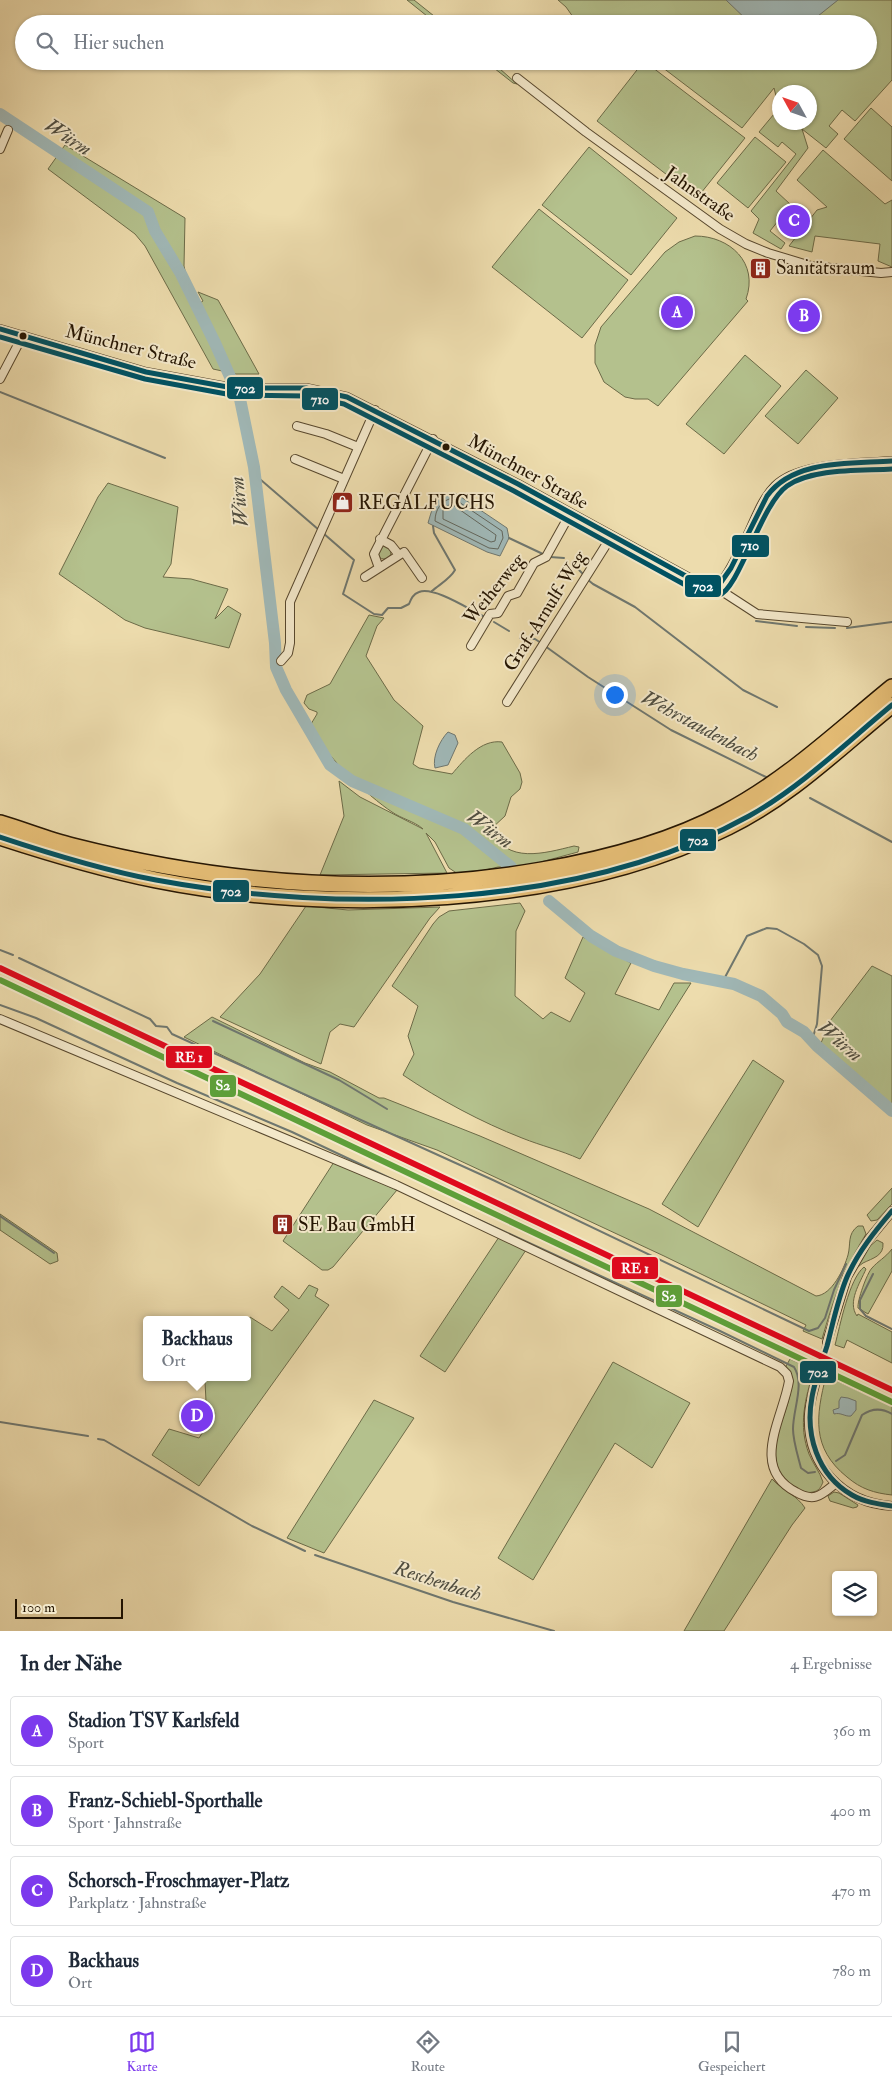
<!DOCTYPE html>
<html lang="de">
<head>
<meta charset="utf-8">
<style>
  body { margin:0; font-family:"IM FELL Double Pica",serif; background:#f2f2f3; color:#1f2937 }
  .controls { position:absolute; right:15px; bottom:15px; display:grid; overflow:hidden; border-radius:5px; box-shadow:0 1px 4px #0004 }
  .controls button { width:45px; height:45px; display:grid; place-items:center; padding:0; border:0; border-bottom:1px solid #e0e1e3; background:#fff; color:#1f2937; font:25px sans-serif }
  .compass { position:absolute; left:772px; top:85px; width:45px; height:45px; border-radius:50%; background:#fff; box-shadow:0 1px 4px #0004; rotate:310deg }
  .scale { position:absolute; left:15px; bottom:12px; width:108px; box-sizing:border-box; padding-left:5px; border:2px solid #251502; border-top:0; font-size:14px; line-height:18px; white-space:nowrap; color:#251502; -webkit-text-stroke:4px #f3e8ca; paint-order:stroke }
  .you { position:absolute; left:614px; top:694px; width:18px; height:18px; margin:-12px; border:4px solid #fff; border-radius:50%; background:#1a73e8; box-shadow:0 0 0 8px #1a73e833 }
  .badge { display:grid; place-items:center; width:32px; height:32px; border-radius:50%; background:#7c3aed; color:#fff; font-size:16px; font-weight:700 }
  .pin { position:absolute; translate:-50% -50%; border:2px solid #fff; box-shadow:0 1px 5px #0006 }
  .popup { position:absolute; left:143px; top:1316px; width:108px; height:65px; box-sizing:border-box; display:grid; place-content:center; border-radius:5px; background:#fff; filter:drop-shadow(0 1px 4px #0005); font-size:16px; white-space:nowrap; color:#747a83 }
  .popup b { font-size:19px; color:#1f2937 }
  .popup::after { content:''; position:absolute; left:50%; top:100%; margin-left:-10px; border:10px solid transparent; border-top-color:#fff }
  .list { margin:0; padding:0; list-style:none }
  h2 { display:flex; justify-content:space-between; align-items:center; height:65px; margin:0; padding:0 20px; font-size:21px }
  h2 small { font-size:16px; font-weight:400; color:#747a83 }
  .list li { display:grid; grid-template-columns:32px 1fr auto; gap:15px; align-items:center; box-sizing:border-box; height:70px; margin:0 10px 10px; padding:0 10px; border:1px solid #e0e1e3; border-radius:5px }
  .list b { display:block; font-size:19px; white-space:nowrap }
  .list p { margin:0; font-size:16px; white-space:nowrap; color:#747a83 }
  .list em { font-size:16px; font-style:normal; color:#747a83 }
  .icon { flex:none; width:28px; height:28px; fill:none; stroke:currentColor; stroke-width:2; stroke-linecap:round; stroke-linejoin:round }
  .map { position:relative; flex:none; width:892px; height:1631px; overflow:hidden }
  .search { position:absolute; background:#fff; box-shadow:0 1px 4px #0004; left:15px; right:15px; top:15px; height:55px; display:flex; align-items:center; gap:12px; box-sizing:border-box; padding:0 18px; border-radius:28px; color:#747a83; font-size:19px }
  .sheet { height:385px; background:#fff }
  nav { display:flex; justify-content:space-around; align-items:center; box-sizing:border-box; height:70px; border-top:1px solid #e0e1e3; background:#fff; font-size:14px; color:#747a83 }
  nav a { display:grid; justify-items:center; gap:2px }
  nav .on { color:#7c3aed }
  .map>svg:first-child { display:block }
  .green { fill:#b4c18d; stroke:#6c6b48; fill-rule:evenodd }
  .water { fill:#a0b8b7; stroke:#6f776f }
  .lines { fill:none; stroke-linecap:round; stroke-linejoin:round }
  .shore { stroke:#62665c; stroke-width:1 }
  .stream { stroke:#6f776f; stroke-width:2 }
  .river { stroke:#a0b8b7; stroke-width:12 }
  .street-tunnel { stroke:#c5b48b; stroke-width:8; stroke-dasharray:8 4; stroke-linecap:butt }
  .street-casing { stroke:#57472d; stroke-width:10 }
  .highway-casing { stroke:#251502; stroke-width:18 }
  .street { stroke:#f3e8ca; stroke-width:8 }
  .highway { stroke:#e6be76; stroke-width:15 }
  .bus-1-casing { stroke:#f3e8ca; stroke-width:9 }
  .bus-2-casing { stroke:#f3e8ca; stroke-width:9 }
  .bus-1 { stroke:#005262; stroke-width:5 }
  .bus-2 { stroke:#005262; stroke-width:5 }
  .rail-1-casing { stroke:#f3e8ca; stroke-width:10 }
  .rail-2-casing { stroke:#f3e8ca; stroke-width:10 }
  .rail-1 { stroke:#5e9f39; stroke-width:6 }
  .rail-2 { stroke:#df091d; stroke-width:6 }
  .bus-dot { fill:#251502; stroke:#f3e8ca; stroke-width:2 }
  .labels { text-anchor:middle; dominant-baseline:central; stroke-width:4; stroke-linejoin:round; paint-order:stroke }
  .street-label { font-size:19px; fill:#251502; stroke:#f3e8ca }
  .poi-label { font-size:19px; fill:#251502; stroke:#f3e8ca; text-anchor:start }
  .water-label { font-size:20px; font-style:italic; fill:#504e41; stroke:#f3e8ca }
  .line-badge { stroke:#f3e8ca; stroke-width:2 }
  .badge-label { font-size:14px; text-anchor:middle; font-weight:bold; fill:#fff }
</style>
</head>
<body>
<div class="map">
<svg width="892" height="1631" viewBox="0 0 892 1631">
  <rect width="100%" height="100%" fill="#eddcad"/>
  <filter id="stains"><feTurbulence type="fractalNoise" baseFrequency=".004" numOctaves="4"/><feColorMatrix values="0 0 0 0 .2 0 0 0 0 .09 0 0 0 0 .02 0 0 0 .5 -.17"/></filter>
  <radialGradient id="worn" r=".72"><stop offset=".6" stop-color="#630" stop-opacity="0"/><stop offset="1" stop-color="#630" stop-opacity=".3"/></radialGradient>
  <path class="green" d="M 407,0 L 414,0 L 444,24 L 437,24 Z
    M 558,0 L 892,0 L 892,80 L 855,121 L 842,110 L 829,126 L 838,134 L 826,148 L 802,129 L 808,148 L 776,191 L 791,205 L 770,231 L 785,243 L 781,249 L 753,233 L 759,219 L 751,211 L 796,154 L 782,142 L 778,147 L 759,132 L 779,108 L 774,88 L 742,128 L 654,61 L 868,61 L 868,24 L 578,24 L 566,7 ZM 780,92 L 810,92 L 810,122 L 780,122 Z
    M 485,61 L 491,61 L 517,84 L 513,83 Z
    M 644,61 L 745,138 L 697,198 L 597,121 Z
    M 871,108 L 892,127 L 892,181 L 844,139 Z
    M 755,137 L 786,162 L 748,208 L 717,183 Z
    M 65,145 L 185,218 L 184,266 L 186,275 L 200,303 L 203,301 L 198,292 L 218,300 L 259,374 L 236,374 L 213,369 L 145,246 L 135,234 L 48,169 Z
    M 589,147 L 677,218 L 631,275 L 542,205 Z
    M 823,150 L 885,204 L 892,200 L 892,267 L 878,261 L 880,244 L 815,236 L 812,252 L 789,246 L 817,210 L 827,207 L 797,180 Z
    M 539,209 L 628,280 L 582,338 L 492,267 Z
    M 695,236 C 730,236 759,263 746,299 L 748,301 L 658,406 L 648,399 L 635,399 L 625,397 L 604,382 L 595,363 L 595,345 L 601,327 L 665,252 L 679,242 Z
    M 745,355 L 781,386 L 724,454 L 686,424 Z
    M 806,370 L 838,398 L 798,444 L 765,416 Z
    M 108,483 L 178,507 L 171,564 L 163,577 L 191,579 L 228,589 L 215,619 L 228,606 L 241,614 L 229,648 L 145,628 L 125,620 L 59,574 L 98,497 Z
    M377 552a7 7 0 1 1 14 0a7 7 0 1 1-14 0Z
    M 369,615 L 384,618 L 377,626 L 366,656 L 394,700 L 423,726 L 413,764 L 419,768 L 452,774 C 464,760 481,739 502,742 L 520,773 L 522,782 L 520,789 L 511,797 L 505,816 L 491,829 C 506,865 545,853 574,846 L 579,847 L 578,852 L 526,866 L 498,867 L 468,874 L 458,874 L 449,868 L 435,842 L 426,833 L 447,873 L 320,875 L 344,816 L 339,781 L 360,797 L 423,829 C 414,821 402,819 392,812 C 369,797 318,750 311,724 L 317,714 L 317,712 L 309,709 L 304,703 L 307,695 L 330,684 Z
    M 520,903 L 525,911 L 516,931 L 515,996 L 543,1019 L 551,1012 L 570,1022 L 585,993 L 565,978 L 583,937 L 631,963 L 615,994 L 659,1010 L 674,983 L 691,983 L 580,1159 C 560,1150 542,1146 522,1138 C 481,1122 440,1100 403,1075 L 414,1054 L 408,1036 L 418,1006 L 392,986 L 433,924 L 439,917 L 449,911 Z
    M 306,906 L 348,910 L 440,907 L 430,918 L 354,1027 L 340,1024 L 330,1032 L 321,1064 L 220,1017 L 260,974 Z
    M 872,966 L 892,976 L 892,1105 L 821,1043 L 830,1021 Z
    M 212,1017 L 305,1063 L 330,1072 L 379,1098 L 384,1098 L 480,1136 L 649,1209 L 816,1296 C 832,1295 844,1269 848,1255 C 851,1244 847,1234 858,1226 L 863,1226 L 866,1234 C 843,1271 834,1298 822,1339 L 803,1331 L 806,1325 L 664,1256 L 437,1150 L 367,1125 L 184,1037 Z
    M 753,1060 L 784,1081 L 698,1227 L 662,1204 Z
    M 334,1162 L 397,1190 L 333,1267 L 328,1270 L 322,1270 L 283,1241 Z
    M 892,1188 L 892,1204 L 877,1220 L 871,1221 L 867,1215 Z
    M 0,1214 L 57,1253 L 58,1261 L 50,1264 L 0,1230 Z
    M 499,1237 L 526,1250 L 445,1372 L 420,1356 Z
    M 877,1240 L 883,1243 C 884,1256 873,1258 863,1263 C 860,1265 856,1269 854,1270 L 869,1247 Z
    M 892,1249 L 892,1271 L 868,1314 L 858,1308 C 857,1301 867,1273 872,1268 C 878,1261 885,1258 892,1249 Z
    M 864,1267 L 866,1269 C 860,1283 847,1302 857,1316 L 858,1314 L 892,1332 L 892,1363 L 847,1340 L 844,1348 L 835,1345 C 840,1326 849,1279 864,1267 Z
    M 309,1285 L 318,1289 L 315,1296 L 329,1305 L 199,1486 L 152,1455 L 169,1429 L 199,1438 L 215,1413 L 206,1401 L 205,1382 L 208,1377 L 247,1377 L 247,1321 L 250,1317 L 272,1331 L 289,1310 L 274,1297 L 282,1286 L 299,1299 Z
    M 790,1359 L 814,1370 C 805,1399 798,1425 809,1454 C 813,1464 820,1472 823,1482 C 821,1487 819,1491 813,1492 C 806,1494 797,1489 792,1485 C 747,1453 811,1390 785,1368 Z
    M 613,1362 L 690,1403 L 652,1468 L 615,1443 L 533,1580 L 498,1558 Z
    M 826,1376 L 892,1406 L 892,1495 C 874,1493 861,1489 847,1477 C 811,1448 816,1416 826,1376 Z
    M 374,1400 L 414,1418 L 324,1553 L 287,1538 Z
    M 772,1479 C 782,1490 797,1495 805,1508 L 792,1525 L 724,1631 L 684,1631 Z
    M 834,1492 L 839,1493 L 858,1505 L 857,1507 L 853,1508 L 830,1501 L 828,1496 Z"/>
  <path class="water" d="M 726,0 L 838,0 L 808,24 L 751,24 Z
    M 455,493 L 507,528 L 509,538 L 500,556 L 487,552 L 428,523 C 433,506 435,495 455,493 Z
    M 448,732 L 455,735 L 458,743 L 448,765 L 435,768 C 432,757 440,740 448,732 Z
    M 841,1397 L 848,1398 L 856,1401 L 856,1410 L 851,1416 C 845,1417 841,1412 834,1414 L 833,1410 L 839,1408 L 839,1401 Z"/>
  <g class="lines">
    <path class="shore" d="M 453,498 L 502,531 L 503,538 L 498,549 L 489,548 L 435,521 C 435,510 441,500 453,498 Z
      M 449,505 L 453,505 L 496,535 L 495,541 L 491,542 L 443,519 L 443,511 Z"/>
    <path class="stream" d="M 0,392 L 165,458
      M 237,393 L 240,394
      M 306,394 L 355,405
      M 250,395 L 295,394
      M 254,474 L 319,530
      M 323,533 L 354,560 L 343,594 L 374,614 L 382,615 L 388,608 L 401,608 L 409,604 C 411,599 413,594 419,592 C 434,586 470,610 485,617
      M 509,538 L 545,555
      M 550,557 L 564,558
      M 572,563 L 584,575
      M 587,579 L 593,584 L 635,607 L 743,690 L 777,707
      M 432,591 C 440,584 450,579 455,570 L 434,533 L 433,526
      M 756,621 L 797,626
      M 494,622 L 509,631
      M 806,627 L 835,628
      M 847,628 L 892,622
      M 520,638 L 535,639 L 541,643
      M 545,646 L 588,677 L 671,730 L 766,777
      M 810,798 L 892,842
      M 0,950 L 13,955
      M 19,958 L 150,1019 L 156,1026 L 167,1027 L 172,1034 L 493,1180 L 809,1331 L 818,1328 L 825,1318 L 834,1290 L 846,1264
      M 723,981 L 747,936 L 767,928 L 777,929 L 804,944 L 818,955 L 822,966 L 817,1024 L 812,1040
      M 0,1005 L 36,1018 L 177,1083 L 292,1132 L 396,1181
      M 213,1021 L 339,1080 L 387,1109
      M 423,1194 L 720,1331 L 794,1367 C 805,1384 793,1409 793,1429 C 793,1441 798,1456 801,1468 L 808,1473 L 815,1472
      M 0,1216 L 54,1253
      M 873,1274 L 860,1300 L 860,1309 L 866,1316 L 892,1329
      M 0,1422 L 88,1436
      M 98,1439 L 104,1440 L 252,1526 L 305,1551
      M 836,1461 L 845,1455 L 862,1415 C 872,1408 882,1408 892,1414
      M 315,1555 L 453,1602 L 554,1631"/>
    <path class="river" d="M 0,114 L 148,212 L 155,231 L 181,274 L 215,343 L 240,399 L 254,467 L 275,643 L 276,667 L 286,690 L 330,765 L 352,781 L 464,829 L 511,867
      M 549,901 L 591,936 L 616,951 L 654,966 L 683,974 L 734,984 L 761,996 L 782,1014 L 787,1022 L 804,1032 L 817,1046 L 892,1111"/>
    <path class="street-tunnel" d="M 818,1373 L 827,1342"/>
    <defs>
      <path id="street" d="M 517,78 L 586,132 L 720,229 L 746,244 L 768,253 L 811,266 L 881,273 L 892,272
        M 0,149 L 8,130
        M 0,329 L 146,372 L 233,388 L 306,388 L 347,397 L 518,484 L 704,586 L 717,588 C 731,572 739,551 749,532 C 756,517 763,498 775,486 C 799,462 859,464 892,461
        M 0,379 L 23,335
        M 297,426 L 326,434 L 358,447
        M 295,459 L 344,479
        M 380,539 L 391,545 L 399,555
        M 379,568 L 374,554 L 433,439
        M 365,577 L 404,552 L 422,578
        M 717,588 L 757,614 L 847,622
        M 471,646 L 490,614 L 498,613 L 508,596 L 517,593 L 534,563 L 546,557 L 570,514
        M 281,661 L 288,653 L 290,643 L 290,602 L 375,410
        M 507,702 L 611,537
        M 0,1019 L 396,1185 L 780,1367 L 787,1374 L 789,1381 C 783,1418 749,1468 796,1492 C 815,1503 821,1495 836,1483
        M 827,1342 L 847,1277 L 869,1239 L 892,1211
        M 818,1373 C 815,1386 810,1400 809,1414 C 806,1465 843,1503 892,1506"/>
      <path id="highway" d="M 0,823 C 24,830 48,840 73,846 C 227,885 385,897 542,870 C 605,859 668,843 724,813 C 787,780 838,731 892,687
        M 0,837 C 52,854 103,869 156,880 C 330,915 567,907 728,827 C 790,797 839,748 892,705"/>
    </defs>
    <use href="#street" class="street-casing"/>
    <use href="#highway" class="highway-casing"/>
    <use href="#street" class="street"/>
    <use href="#highway" class="highway"/>
    <defs>
      <path id="bus-1" d="M 0,329 L 146,372 L 233,388 L 306,388 L 347,397 L 518,484 L 704,586 L 717,588 L 731,568 L 767,496 C 794,459 851,464 892,461
        M 0,837 C 51,854 103,870 156,880 C 340,914 582,909 749,816 C 801,787 846,743 892,705
        M 892,1211 C 875,1231 858,1252 847,1277 C 838,1298 833,1323 827,1346 C 822,1362 815,1380 812,1397 C 805,1434 817,1475 852,1495 C 864,1502 878,1504 892,1506"/>
      <path id="bus-2" d="M 0,337 L 145,379 L 232,395 L 305,396 L 344,404 L 514,491 L 700,593 C 705,594 714,597 719,595 C 739,589 761,504 787,486 C 813,468 861,471 892,469"/>
    </defs>
    <use href="#bus-1" class="bus-1-casing"/>
    <use href="#bus-2" class="bus-2-casing"/>
    <use href="#bus-1" class="bus-1"/>
    <use href="#bus-2" class="bus-2"/>
    <defs>
      <path id="rail-1" d="M 0,980 L 892,1402"/>
      <path id="rail-2" d="M 0,968 L 892,1390"/>
    </defs>
    <use href="#rail-1" class="rail-1-casing"/>
    <use href="#rail-2" class="rail-2-casing"/>
    <use href="#rail-1" class="rail-1"/>
    <use href="#rail-2" class="rail-2"/>
  </g>
  <defs>
    <symbol id="building-square" viewBox="-11 -11 22 22"><rect x="-9" y="-9" width="18" height="18" rx="4" fill="#8f2418" stroke="#f3e8ca"/><path d="M-4-6H4V6H1V3H-1V6H-4ZM-2.5-4.3h1.7v1.8h-1.7ZM.8-4.3h1.7v1.8H.8ZM-2.5-1h1.7V.8h-1.7ZM.8-1h1.7V.8H.8Z" fill="#fff"/></symbol>
    <symbol id="shop-square" viewBox="-11 -11 22 22"><rect x="-9" y="-9" width="18" height="18" rx="4" fill="#8f2418" stroke="#f3e8ca"/><path d="M-5-2.5h2.3a2.7 3.5 0 0 1 5.4 0H5L5.5 6h-11ZM-1.5-2.5h3a1.5 2.3 0 0 0-3 0Z" fill="#fff"/></symbol>
  </defs>
  <g fill-rule="evenodd">
    <use href="#building-square" x="748" y="256" width="25" height="25"/>
    <use href="#shop-square" x="330" y="490" width="25" height="25"/>
    <use href="#building-square" x="270" y="1212" width="25" height="25"/>
  </g>
  <g class="bus-dot">
    <circle cx="23" cy="336" r="4.5"/>
    <circle cx="446" cy="447" r="4.5"/>
  </g>
  <g class="labels">
    <g class="street-label">
      <text transform="translate(700 194) rotate(35)">Jahnstraße</text>
      <text transform="translate(131 347) rotate(14)">Münchner Straße</text>
      <text transform="translate(528 472) rotate(29)">Münchner Straße</text>
      <text transform="translate(494 589) rotate(-51)">Weiherweg</text>
      <text transform="translate(545 611) rotate(-58)">Graf-Arnulf-Weg</text>
    </g>
    <g class="poi-label">
      <text x="776" y="268">Sanitätsraum</text>
      <text x="358" y="503">REGALFUCHS</text>
      <text x="298" y="1225">SE Bau GmbH</text>
    </g>
    <g class="water-label">
      <text transform="translate(68 137) rotate(33)">Würm</text>
      <text transform="translate(239 502) rotate(-96)">Würm</text>
      <text transform="translate(700 726) rotate(28)">Wehrstaudenbach</text>
      <text transform="translate(490 829) rotate(36)">Würm</text>
      <text transform="translate(840 1041) rotate(41)">Würm</text>
      <text transform="translate(438 1581) rotate(18)">Reschenbach</text>
    </g>
  </g>
  <g class="line-badge">
    <rect x="226" y="376" width="38" height="24" rx="5" fill="#005262"/>
    <rect x="301" y="387" width="38" height="24" rx="5" fill="#005262"/>
    <rect x="731" y="534" width="39" height="24" rx="5" fill="#005262"/>
    <rect x="684" y="574" width="38" height="24" rx="5" fill="#005262"/>
    <rect x="679" y="828" width="38" height="24" rx="5" fill="#005262"/>
    <rect x="212" y="879" width="38" height="24" rx="5" fill="#005262"/>
    <rect x="165" y="1045" width="48" height="24" rx="5" fill="#df091d"/>
    <rect x="209" y="1074" width="28" height="24" rx="5" fill="#5e9f39"/>
    <rect x="611" y="1256" width="48" height="24" rx="5" fill="#df091d"/>
    <rect x="655" y="1284" width="28" height="24" rx="5" fill="#5e9f39"/>
    <rect x="799" y="1360" width="38" height="24" rx="5" fill="#005262"/>
  </g>
  <g class="badge-label">
    <text x="245" y="393">702</text>
    <text x="320" y="404">710</text>
    <text x="750" y="550">710</text>
    <text x="703" y="591">702</text>
    <text x="698" y="845">702</text>
    <text x="231" y="896">702</text>
    <text x="189" y="1062">RE 1</text>
    <text x="223" y="1090">S2</text>
    <text x="635" y="1273">RE 1</text>
    <text x="669" y="1301">S2</text>
    <text x="818" y="1377">702</text>
  </g>
  <rect width="100%" height="100%" filter="url(#stains)"/>
  <rect width="100%" height="100%" fill="url(#worn)"/>
</svg>
<div class="controls">
<button><svg class="icon" aria-label="layers" viewBox="0 0 24 24"><path d="M12 4l9 5-9 5-9-5zM3 14l9 5 9-5"/></svg></button>
</div>
<svg class="compass" viewBox="-18 -18 36 36"><path d="M0-13l5 13h-10z" fill="#e53935"/><path d="M0 13l5-13h-10z" fill="#747a83"/></svg>
<div class="scale">100 m</div>
<div class="you"></div>
<div class="pin badge" style="left:677px;top:312px">A</div>
<div class="pin badge" style="left:804px;top:316px">B</div>
<div class="pin badge" style="left:794px;top:221px">C</div>
<div class="pin badge" style="left:197px;top:1416px">D</div>
<div class="popup"><b>Backhaus</b>Ort</div>
<div class="search"><svg class="icon" aria-label="search" viewBox="0 0 24 24"><circle cx="10" cy="10" r="6"/><path d="M15 15l6 6"/></svg>Hier suchen</div>
</div>
<section class="sheet">
<h2>In der Nähe<small>4 Ergebnisse</small></h2>
<ul class="list">
<li><span class="badge">A</span><div><b>Stadion TSV Karlsfeld</b><p>Sport</p></div><em>360 m</em></li>
<li><span class="badge">B</span><div><b>Franz-Schiebl-Sporthalle</b><p>Sport · Jahnstraße</p></div><em>400 m</em></li>
<li><span class="badge">C</span><div><b>Schorsch-Froschmayer-Platz</b><p>Parkplatz · Jahnstraße</p></div><em>470 m</em></li>
<li><span class="badge">D</span><div><b>Backhaus</b><p>Ort</p></div><em>780 m</em></li>
</ul>
</section>
<nav>
<a class="on"><svg class="icon" aria-label="map" viewBox="0 0 24 24"><path d="M3 6l6-2 6 2 6-2v14l-6 2-6-2-6 2zM9 4v14M15 6v14"/></svg>Karte</a>
<a><svg class="icon" aria-label="directions" viewBox="0 0 24 24"><path d="M12 3l9 9-9 9-9-9zM9 14v-3h6M13 9l2 2-2 2"/></svg>Route</a>
<a><svg class="icon" aria-label="saved" viewBox="0 0 24 24"><path d="M7 4h10v16l-5-4-5 4z"/></svg>Gespeichert</a>
</nav>
</body>
</html>
